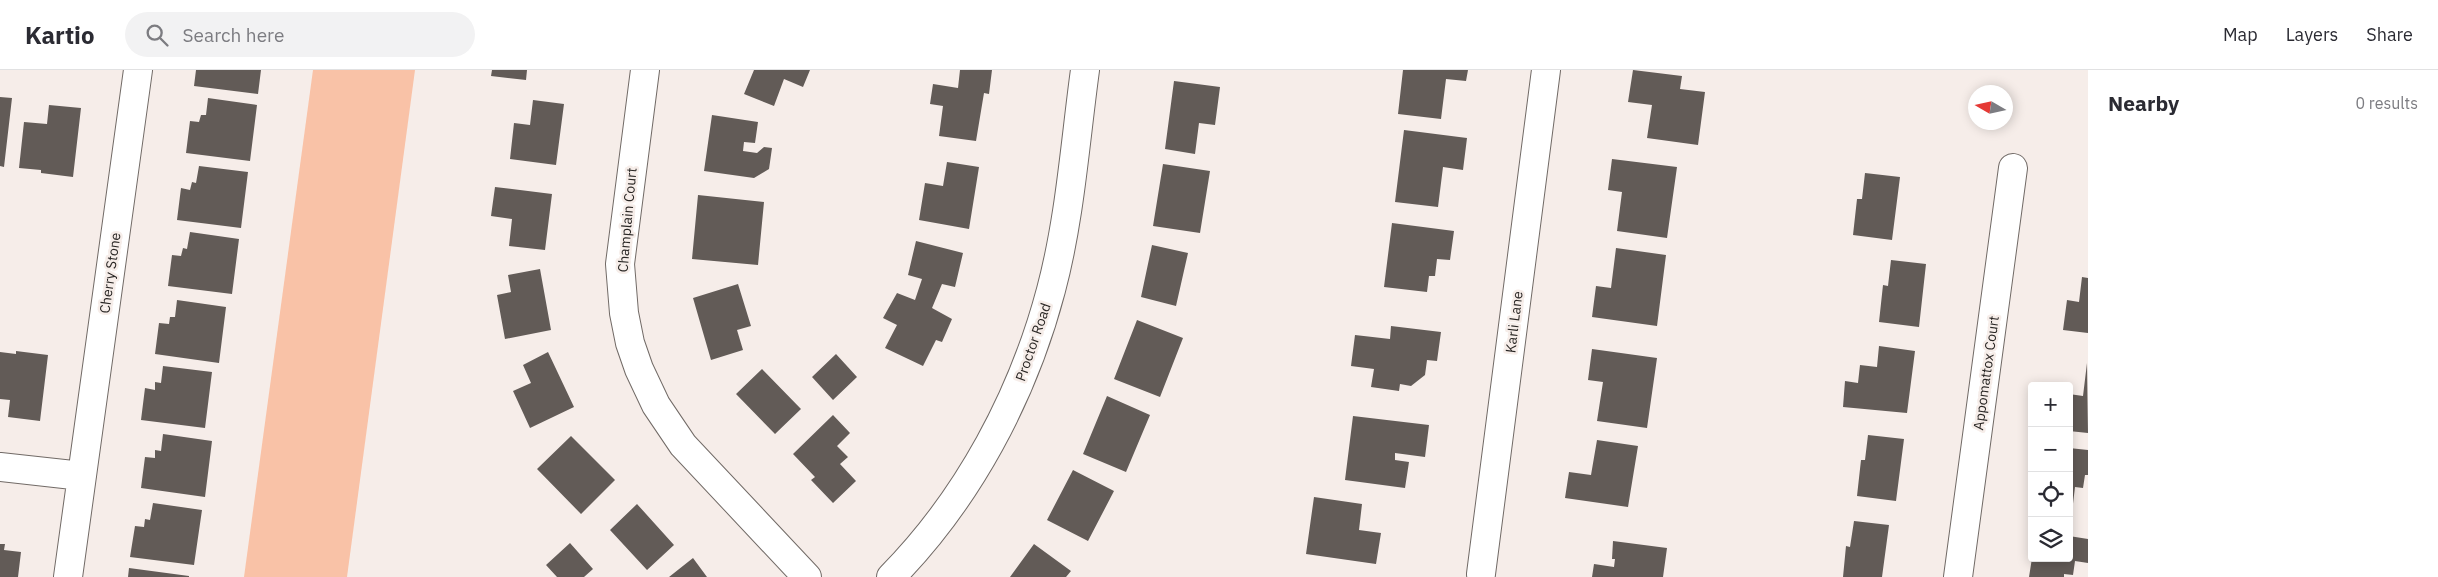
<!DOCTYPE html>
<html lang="en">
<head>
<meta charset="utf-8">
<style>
  body { margin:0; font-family:"IBM Plex Sans",sans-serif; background:#f2f2f3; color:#2b2b33 }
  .controls { position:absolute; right:15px; bottom:15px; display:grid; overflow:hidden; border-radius:5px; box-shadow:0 2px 12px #0003 }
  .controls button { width:45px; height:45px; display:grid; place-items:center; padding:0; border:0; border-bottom:1px solid #e1e1e2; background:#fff; color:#2b2b33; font:25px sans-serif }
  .compass { position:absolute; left:1968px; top:15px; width:45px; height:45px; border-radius:50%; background:#fff; box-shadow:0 2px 12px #0003; rotate:279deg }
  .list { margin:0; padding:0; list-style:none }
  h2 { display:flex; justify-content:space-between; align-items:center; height:65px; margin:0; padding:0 20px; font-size:21px }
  h2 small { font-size:16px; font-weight:400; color:#7c7c81 }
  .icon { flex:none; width:28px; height:28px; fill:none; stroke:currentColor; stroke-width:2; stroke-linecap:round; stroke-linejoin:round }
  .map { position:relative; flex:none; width:2088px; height:507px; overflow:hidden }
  header { display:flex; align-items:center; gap:30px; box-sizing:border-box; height:70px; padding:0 25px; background:#fff; border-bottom:1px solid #e1e1e2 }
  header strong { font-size:24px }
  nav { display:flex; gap:28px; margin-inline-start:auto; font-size:18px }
  .search { width:350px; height:45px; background:#f2f2f3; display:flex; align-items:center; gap:12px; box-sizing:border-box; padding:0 18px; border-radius:28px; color:#7c7c81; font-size:19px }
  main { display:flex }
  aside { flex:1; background:#fff }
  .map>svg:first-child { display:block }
  .green { fill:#f9c2a7 }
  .building { fill:#625b57 }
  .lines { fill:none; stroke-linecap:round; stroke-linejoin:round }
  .minor-casing { stroke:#716a66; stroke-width:30 }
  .minor { stroke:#fff; stroke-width:28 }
  .labels { text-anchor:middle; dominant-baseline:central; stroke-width:5; stroke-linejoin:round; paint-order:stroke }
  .street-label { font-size:14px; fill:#292624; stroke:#f6ede9 }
</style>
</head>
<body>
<header>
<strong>Kartio</strong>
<div class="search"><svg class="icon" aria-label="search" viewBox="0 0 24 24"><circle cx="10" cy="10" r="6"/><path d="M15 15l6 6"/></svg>Search here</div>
<nav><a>Map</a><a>Layers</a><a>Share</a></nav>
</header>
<main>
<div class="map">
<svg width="2088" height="507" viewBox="0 0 2088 507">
  <rect width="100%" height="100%" fill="#f6ede9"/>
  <path class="green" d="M 313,0 L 415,0 L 347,507 L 244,507 Z"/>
  <path class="building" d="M 196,0 L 261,0 L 258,24 L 194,16 Z
    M 492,0 L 527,0 L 526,10 L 491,6 Z
    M 754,0 L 810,0 L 803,17 L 784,9 L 774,36 L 744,24 Z
    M 960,0 L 992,0 L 989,24 L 984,23 L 976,71 L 939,66 L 943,36 L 930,34 L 933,14 L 958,18 Z
    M 1403,0 L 1468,0 L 1466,11 L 1446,9 L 1441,49 L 1398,44 Z
    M 1633,0 L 1682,6 L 1680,19 L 1705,22 L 1698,75 L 1647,68 L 1652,35 L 1628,32 Z
    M 1174,11 L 1220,17 L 1215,55 L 1199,53 L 1195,84 L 1165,79 Z
    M 0,27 L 12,28 L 4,97 L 0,96 Z
    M 208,28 L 257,35 L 250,91 L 186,83 L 190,51 L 199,52 L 201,45 L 206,45 Z
    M 533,30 L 564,34 L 556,95 L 510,89 L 514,53 L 530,55 Z
    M 49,35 L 81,38 L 73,107 L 41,103 L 41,100 L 19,98 L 24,52 L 47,54 Z
    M 712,45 L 758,52 L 755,73 L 744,72 L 743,81 L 757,83 L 764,77 L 772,78 L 769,99 L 754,108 L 704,101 Z
    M 1404,60 L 1467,68 L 1463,100 L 1443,97 L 1438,137 L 1395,132 Z
    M 1612,89 L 1677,97 L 1667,168 L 1617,161 L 1622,122 L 1608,120 Z
    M 947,92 L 979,97 L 969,159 L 919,150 L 925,113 L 943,116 Z
    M 1163,94 L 1210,101 L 1200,163 L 1153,156 Z
    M 199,96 L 248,102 L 241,158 L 177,150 L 181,118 L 190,120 L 192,112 L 196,113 Z
    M 1865,103 L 1900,107 L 1892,170 L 1853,165 L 1857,129 L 1862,129 Z
    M 495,117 L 552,124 L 545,180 L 509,176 L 512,149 L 491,146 Z
    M 698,125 L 764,132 L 758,195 L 692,189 Z
    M 1392,153 L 1454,161 L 1450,190 L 1437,189 L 1435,206 L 1429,206 L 1427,222 L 1384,217 Z
    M 190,162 L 239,169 L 232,224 L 168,216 L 172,185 L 181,186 L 183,178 L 187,179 Z
    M 916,171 L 963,183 L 955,217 L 942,214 L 932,238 L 952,249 L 942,272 L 936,270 L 923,296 L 885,278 L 897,255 L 883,248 L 897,223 L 915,230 L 922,209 L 908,205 Z
    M 1152,175 L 1188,183 L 1176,236 L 1141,227 Z
    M 1616,178 L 1666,185 L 1657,256 L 1592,247 L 1596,216 L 1611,218 Z
    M 1891,190 L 1926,194 L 1919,257 L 1879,252 L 1883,215 L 1888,216 Z
    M 540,199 L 551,260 L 505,269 L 497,225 L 511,222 L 508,205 Z
    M 2082,207 L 2088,208 L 2088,263 L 2063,260 L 2067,230 L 2079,232 Z
    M 738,214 L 751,256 L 737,260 L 743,280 L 711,290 L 693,228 Z
    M 177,230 L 226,237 L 219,293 L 155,284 L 159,253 L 169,254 L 170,247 L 175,247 Z
    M 1137,250 L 1183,268 L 1160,327 L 1114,309 Z
    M 1391,256 L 1441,262 L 1437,291 L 1427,290 L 1425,305 L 1411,316 L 1400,314 L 1399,321 L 1371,317 L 1374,299 L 1351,296 L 1355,265 L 1390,269 Z
    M 1879,276 L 1915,281 L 1907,343 L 1843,337 L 1845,311 L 1858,313 L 1860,295 L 1877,297 Z
    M 1592,279 L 1657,288 L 1647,358 L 1597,351 L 1603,312 L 1588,310 Z
    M 16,281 L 48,285 L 40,351 L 8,347 L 10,330 L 0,329 L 0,282 L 16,284 Z
    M 548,282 L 574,337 L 530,358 L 513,321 L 531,313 L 523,295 Z
    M 836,284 L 857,307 L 833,330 L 812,307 Z
    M 2087,293 L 2088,363 L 2069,361 L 2069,324 L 2083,326 Z
    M 163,296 L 212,302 L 205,358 L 141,350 L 145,318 L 155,320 L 155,312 L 161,313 Z
    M 762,299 L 801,339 L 775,364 L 736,324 Z
    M 1107,326 L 1150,345 L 1126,402 L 1083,384 Z
    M 833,345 L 850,363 L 837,376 L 848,387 L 840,394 L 856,411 L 833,433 L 811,410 L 815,407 L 793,384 Z
    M 1353,346 L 1429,355 L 1425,387 L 1395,383 L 1395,390 L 1409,392 L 1405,418 L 1345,410 Z
    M 163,364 L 212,371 L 205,427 L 141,418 L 145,387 L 155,388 L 155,380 L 161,381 Z
    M 1868,365 L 1904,369 L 1896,431 L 1857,426 L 1861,390 L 1865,390 Z
    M 571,366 L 615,410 L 581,444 L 537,399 Z
    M 1597,370 L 1638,376 L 1628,437 L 1565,428 L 1569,402 L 1591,405 Z
    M 2069,378 L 2088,380 L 2088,405 L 2085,405 L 2083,418 L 2075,417 L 2072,442 L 2069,441 Z
    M 1073,400 L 1114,421 L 1088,471 L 1047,450 Z
    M 1314,427 L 1362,434 L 1359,460 L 1381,463 L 1376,494 L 1306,484 Z
    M 153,433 L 202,440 L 194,495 L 130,487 L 135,456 L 144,457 L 145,449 L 150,450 Z
    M 637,434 L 674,475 L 647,500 L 610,460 Z
    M 1854,451 L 1889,455 L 1882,507 L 1843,507 L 1846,476 L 1850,477 Z
    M 2069,466 L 2088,469 L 2088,493 L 2075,491 L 2073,505 L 2064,504 L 2064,507 L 2029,507 L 2032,488 L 2069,488 Z
    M 1613,471 L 1667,478 L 1663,507 L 1592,507 L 1594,494 L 1614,497 L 1615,489 L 1612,489 Z
    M 570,473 L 593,499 L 584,507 L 557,507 L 546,495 Z
    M 0,474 L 5,474 L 4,480 L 21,482 L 18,507 L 0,507 Z
    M 1034,474 L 1071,501 L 1066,507 L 1010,507 Z
    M 693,488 L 707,507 L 669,507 Z
    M 129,498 L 189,506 L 189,507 L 128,507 Z"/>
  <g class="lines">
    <defs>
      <path id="minor" d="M 645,0 L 620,194 L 624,243 L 630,273 L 639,299 L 656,335 L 683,375 L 807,507
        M 0,397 L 82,406
        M 1481,504 L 1546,0
        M 68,507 L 138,0
        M 891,507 C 968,429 1023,326 1051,220 C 1070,149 1075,73 1085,0
        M 1958,507 L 2013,98"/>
    </defs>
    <use href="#minor" class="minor-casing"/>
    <use href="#minor" class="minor"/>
  </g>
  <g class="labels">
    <g class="street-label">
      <text transform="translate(627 150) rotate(-85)">Champlain Court</text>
      <text transform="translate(110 203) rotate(-82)">Cherry Stone</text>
      <text transform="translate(1514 252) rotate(-83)">Karli Lane</text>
      <text transform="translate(1033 272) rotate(-71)">Proctor Road</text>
      <text transform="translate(1986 303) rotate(-82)">Appomattox Court</text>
    </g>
  </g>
</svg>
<div class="controls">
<button>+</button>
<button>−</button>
<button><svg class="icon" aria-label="locate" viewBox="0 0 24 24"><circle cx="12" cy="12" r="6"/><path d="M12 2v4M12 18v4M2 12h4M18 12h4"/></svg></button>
<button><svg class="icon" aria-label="layers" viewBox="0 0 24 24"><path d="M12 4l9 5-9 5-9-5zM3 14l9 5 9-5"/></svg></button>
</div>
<svg class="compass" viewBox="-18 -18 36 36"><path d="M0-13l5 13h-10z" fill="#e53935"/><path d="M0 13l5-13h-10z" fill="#7c7c81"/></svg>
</div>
<aside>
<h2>Nearby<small>0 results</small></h2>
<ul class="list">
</ul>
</aside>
</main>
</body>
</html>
